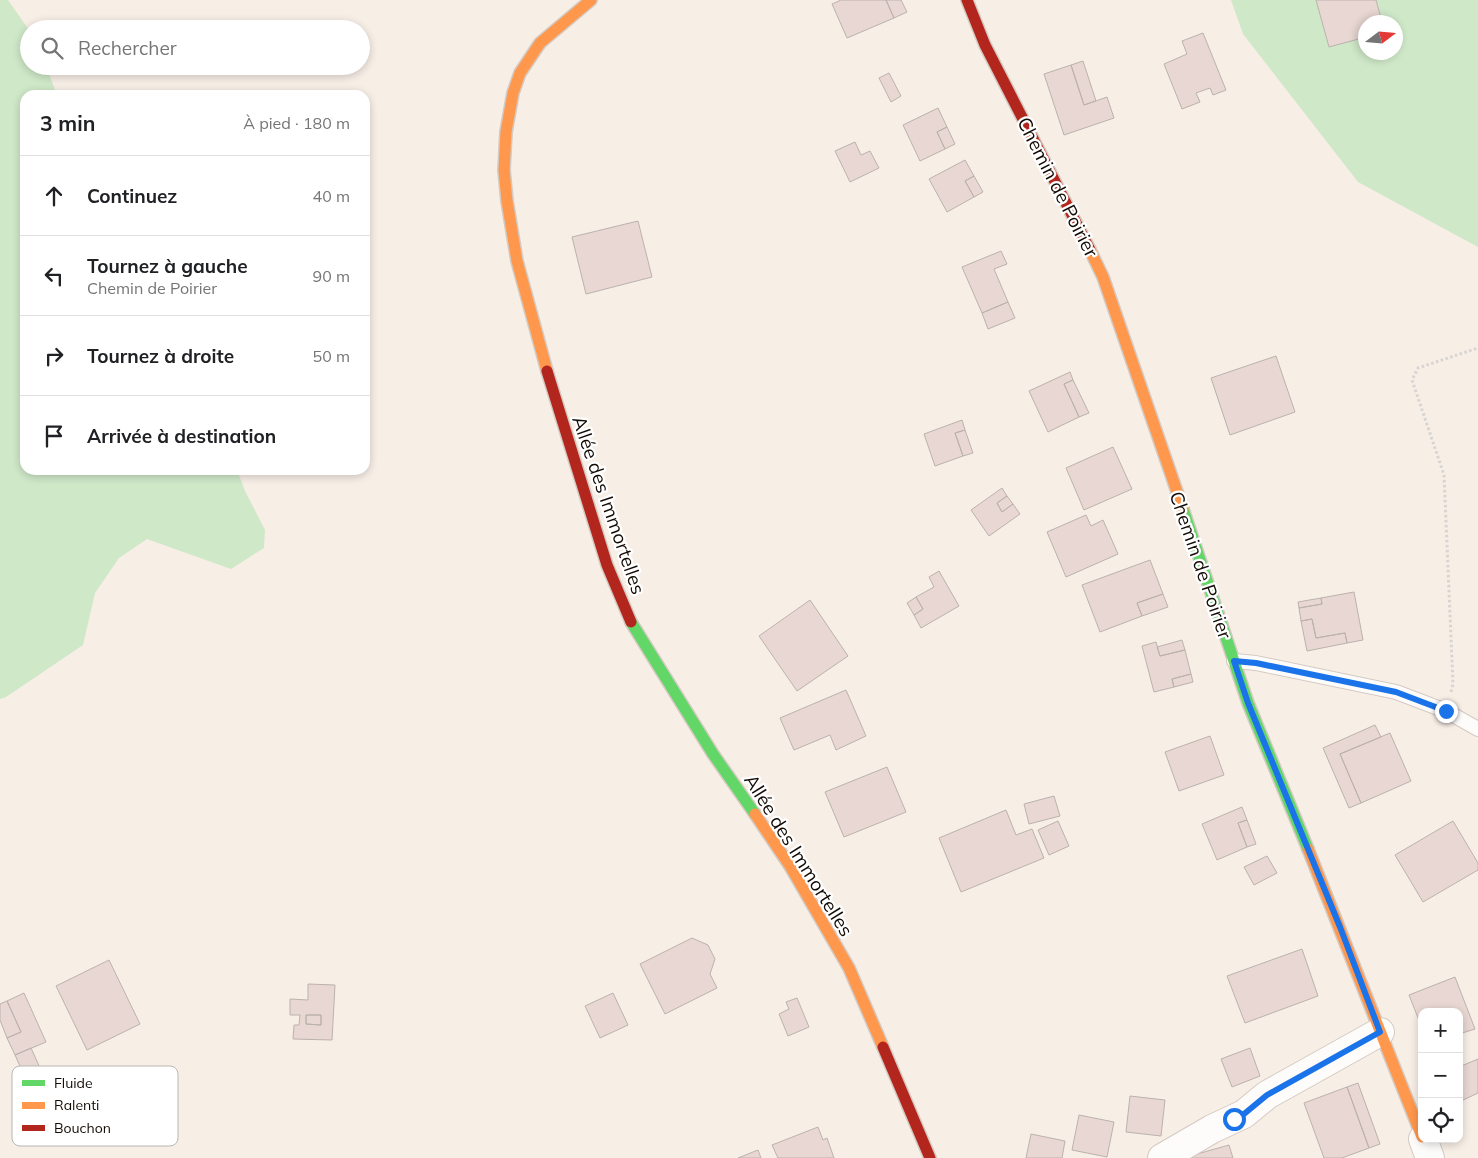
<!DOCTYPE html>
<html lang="fr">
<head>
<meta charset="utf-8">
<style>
  body { margin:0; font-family:Mulish,sans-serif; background:#f2f2f2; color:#202124 }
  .controls { position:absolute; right:15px; bottom:15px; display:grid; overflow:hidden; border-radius:10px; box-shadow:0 2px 8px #0003 }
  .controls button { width:45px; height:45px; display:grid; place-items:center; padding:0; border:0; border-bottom:1px solid #e0e0e0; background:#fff; color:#202124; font:25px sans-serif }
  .compass { position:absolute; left:1358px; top:15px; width:45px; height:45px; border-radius:50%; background:#fff; box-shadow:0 2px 8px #0003; rotate:74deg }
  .stop { position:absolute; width:15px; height:15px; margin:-11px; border:4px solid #1a73e8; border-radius:50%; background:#fff }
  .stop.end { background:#1a73e8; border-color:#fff; box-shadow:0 1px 5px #0008 }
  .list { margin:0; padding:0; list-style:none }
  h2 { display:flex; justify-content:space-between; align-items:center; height:65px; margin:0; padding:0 20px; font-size:21px }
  h2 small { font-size:16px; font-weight:400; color:#757577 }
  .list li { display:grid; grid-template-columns:32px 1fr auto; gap:15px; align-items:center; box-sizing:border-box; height:80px; padding:0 20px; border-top:1px solid #e0e0e0 }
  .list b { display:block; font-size:19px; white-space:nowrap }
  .list p { margin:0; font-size:16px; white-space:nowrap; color:#757577 }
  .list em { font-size:16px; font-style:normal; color:#757577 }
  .icon { flex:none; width:28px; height:28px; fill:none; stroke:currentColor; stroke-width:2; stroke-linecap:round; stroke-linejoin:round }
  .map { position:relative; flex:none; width:1478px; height:1158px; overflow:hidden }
  .search { position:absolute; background:#fff; box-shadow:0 2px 8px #0003; left:20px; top:20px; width:350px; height:55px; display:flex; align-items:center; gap:12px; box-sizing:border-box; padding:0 18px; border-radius:28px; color:#757577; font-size:19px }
  .panel { position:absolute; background:#fff; box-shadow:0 2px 8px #0003; left:20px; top:90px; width:350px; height:385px; border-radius:15px }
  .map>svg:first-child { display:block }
  .green { fill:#cfe8c8; fill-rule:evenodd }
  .building { fill:#e8d7d2; stroke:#bcb2ad; fill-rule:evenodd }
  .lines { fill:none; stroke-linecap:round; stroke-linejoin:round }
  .lane-casing { stroke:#d4cac2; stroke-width:16 }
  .street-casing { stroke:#d4cac2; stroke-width:30 }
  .fast-casing { stroke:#d4cac2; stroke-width:14 }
  .slow-casing { stroke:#d4cac2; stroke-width:14 }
  .jam-casing { stroke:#d4cac2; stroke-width:14 }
  .path { stroke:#d7d4d1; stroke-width:3; stroke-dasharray:2.5 2.5; stroke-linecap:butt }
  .lane { stroke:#fefcfb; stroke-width:14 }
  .street { stroke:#fefcfb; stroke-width:28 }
  .fast { stroke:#63d668; stroke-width:11 }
  .slow { stroke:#ff974d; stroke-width:11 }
  .jam { stroke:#b3261e; stroke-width:11 }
  .route { stroke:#1a73e8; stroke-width:6 }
  .labels { text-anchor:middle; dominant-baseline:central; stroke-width:4.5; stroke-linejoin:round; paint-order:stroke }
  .street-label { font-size:19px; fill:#120a03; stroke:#fff }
  .key { fill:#fff; stroke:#b8b6b3; stroke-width:1 }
  .key-label { font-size:14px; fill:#120a03 }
</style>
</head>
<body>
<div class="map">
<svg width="1478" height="1158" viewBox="0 0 1478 1158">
  <rect width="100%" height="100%" fill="#f7eee6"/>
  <path class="green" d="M 0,0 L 8,0 L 29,30 L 29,66 L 46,66 L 57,95 L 25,95 L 25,470 L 237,470 L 245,491 L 265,530 L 264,548 L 231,569 L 147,539 L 119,558 L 95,593 L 83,645 L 6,697 L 0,699 Z
    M 1231,0 L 1478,0 L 1478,247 L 1358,182 L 1243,34 ZM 1366,22 L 1396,22 L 1396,52 L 1366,52 Z"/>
  <path class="building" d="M 841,0 L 886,0 L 894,18 L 847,38 L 832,4 Z
    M 886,0 L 901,0 L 907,12 L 894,18 Z
    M 1316,0 L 1376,0 L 1382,22 L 1366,22 L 1366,37 L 1329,47 Z
    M 1203,33 L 1226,90 L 1213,95 L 1210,88 L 1196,93 L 1200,102 L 1182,109 L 1164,64 L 1187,54 L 1182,41 Z
    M 1083,61 L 1096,101 L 1084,105 L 1071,65 Z
    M 1071,65 L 1084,105 L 1107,97 L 1114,118 L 1064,135 L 1044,74 Z
    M 889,73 L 901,96 L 891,102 L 879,78 Z
    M 938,108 L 947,127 L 937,132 L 945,149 L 920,161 L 903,125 Z
    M 947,127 L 955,144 L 945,149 L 937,132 Z
    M 855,142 L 861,155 L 870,151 L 879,168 L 850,182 L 835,151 Z
    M 965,160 L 974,176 L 965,181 L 974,197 L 947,212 L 929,179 Z
    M 974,176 L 983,192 L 974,197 L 965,181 Z
    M 638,221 L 652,277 L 586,294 L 572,237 Z
    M 1001,251 L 1007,264 L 994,269 L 1008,302 L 982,313 L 962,267 Z
    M 1008,302 L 1015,318 L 988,329 L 982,313 Z
    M 1276,356 L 1295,412 L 1230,435 L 1211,378 Z
    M 1070,372 L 1073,380 L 1064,384 L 1079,417 L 1048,432 L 1029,391 Z
    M 1073,380 L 1089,413 L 1079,417 L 1064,384 Z
    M 962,420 L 965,430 L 955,433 L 963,456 L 935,466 L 924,434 Z
    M 965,430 L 973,453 L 963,456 L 955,433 Z
    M 1113,447 L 1132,489 L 1084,510 L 1066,468 Z
    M 1002,488 L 1007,496 L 997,503 L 1002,512 L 1013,504 L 1020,514 L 989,536 L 971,510 Z
    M 1007,496 L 1013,504 L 1002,512 L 997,503 Z
    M 1086,515 L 1091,526 L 1103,520 L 1118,554 L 1066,577 L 1047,532 Z
    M 1150,560 L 1163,594 L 1137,603 L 1142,616 L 1100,632 L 1082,585 Z
    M 939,571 L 959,606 L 921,628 L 914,615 L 923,609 L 916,597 L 934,587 L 929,577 Z
    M 1354,592 L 1363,640 L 1347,643 L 1345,633 L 1316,638 L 1312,619 L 1301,621 L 1299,608 L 1322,604 L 1321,598 Z
    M 1163,594 L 1168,607 L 1142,616 L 1137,603 Z
    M 916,597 L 923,609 L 914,615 L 907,603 Z
    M 1321,598 L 1322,604 L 1299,608 L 1298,602 Z
    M 810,600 L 848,656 L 797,691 L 759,636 Z
    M 1312,619 L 1316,638 L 1345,633 L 1347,643 L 1307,651 L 1301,621 Z
    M 1182,640 L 1185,650 L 1160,656 L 1157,647 Z
    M 1156,642 L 1160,656 L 1185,650 L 1191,674 L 1172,679 L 1174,687 L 1154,692 L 1142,646 Z
    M 1191,674 L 1193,682 L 1174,687 L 1172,679 Z
    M 846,690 L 866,736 L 836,750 L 830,735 L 794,750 L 780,718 Z
    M 1375,725 L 1381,737 L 1340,754 L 1361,803 L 1349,808 L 1323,748 Z
    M 1390,733 L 1411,781 L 1361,803 L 1340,754 Z
    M 1210,736 L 1224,775 L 1179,791 L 1165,752 Z
    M 887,767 L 906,812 L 844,837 L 825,792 Z
    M 1054,796 L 1060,816 L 1029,824 L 1024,804 Z
    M 1242,807 L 1247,820 L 1238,823 L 1247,847 L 1217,860 L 1202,824 Z
    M 1006,810 L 1016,835 L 1032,829 L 1044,858 L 961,892 L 939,838 Z
    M 1247,820 L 1256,844 L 1247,847 L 1238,823 Z
    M 1058,821 L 1069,846 L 1049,855 L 1038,830 Z
    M 1453,821 L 1478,863 L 1478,870 L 1423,902 L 1395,855 Z
    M 1267,856 L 1277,873 L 1254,885 L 1244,867 Z
    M 692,938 L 708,945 L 715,959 L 710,974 L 717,988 L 665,1014 L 640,964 Z
    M 1302,949 L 1318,996 L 1245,1023 L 1227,976 Z
    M 109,960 L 140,1024 L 87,1050 L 56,986 Z
    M 1455,977 L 1475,1029 L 1459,1034 L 1459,1012 L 1422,1012 L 1422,1028 L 1409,995 Z
    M 308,984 L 335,985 L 332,1040 L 293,1039 L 294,1025 L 299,1025 L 300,1015 L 290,1015 L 290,999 L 308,1000 ZM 306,1015 L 321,1015 L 321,1025 L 306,1024 Z
    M 24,993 L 46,1042 L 15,1055 L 7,1038 L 21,1032 L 7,1001 Z
    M 613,993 L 628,1025 L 600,1038 L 585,1006 Z
    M 797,998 L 809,1027 L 788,1036 L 779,1014 L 789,1009 L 786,1002 Z
    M 7,1001 L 21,1032 L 7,1038 L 0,1020 L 0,1004 Z
    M 306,1015 L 321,1015 L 321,1025 L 306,1024 Z
    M 31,1048 L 40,1068 L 24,1075 L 15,1055 Z
    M 1250,1048 L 1260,1076 L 1232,1087 L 1221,1059 Z
    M 1478,1059 L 1478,1093 L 1459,1102 L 1459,1067 Z
    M 1358,1083 L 1380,1144 L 1369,1148 L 1347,1087 Z
    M 1347,1087 L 1369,1148 L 1342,1158 L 1324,1158 L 1304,1103 Z
    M 1130,1096 L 1165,1100 L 1161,1136 L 1126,1132 Z
    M 1079,1115 L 1114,1122 L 1107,1157 L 1072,1150 Z
    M 818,1127 L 823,1140 L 827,1138 L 834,1158 L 778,1158 L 772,1145 Z
    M 1031,1134 L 1065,1141 L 1062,1158 L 1026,1158 Z
    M 1229,1145 L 1233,1158 L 1183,1158 Z
    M 758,1150 L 761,1158 L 738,1158 Z"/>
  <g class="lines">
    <defs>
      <path id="lane" d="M 1234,661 L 1256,663 L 1396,692 L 1446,711 L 1478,729"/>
      <path id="street" d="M 1423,1139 L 1430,1158
        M 1162,1158 L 1212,1129 L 1244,1114 L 1267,1095 L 1380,1032"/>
      <path id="fast" d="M 1183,509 L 1248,703 L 1308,849
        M 631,622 L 713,754 L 755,814"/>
      <path id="slow" d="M 1090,250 L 1103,277 L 1183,509
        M 547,371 L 517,261 L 507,201 L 504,170 L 506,132 L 513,93 L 520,73 L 540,43 L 591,0
        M 755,814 L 790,866 L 849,968 L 883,1047
        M 1308,849 L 1422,1137"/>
      <path id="jam" d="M 967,0 L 985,45 L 1090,250
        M 547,371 L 607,565 L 631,622
        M 883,1047 L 930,1158"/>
    </defs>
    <use href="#lane" class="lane-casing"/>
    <use href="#street" class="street-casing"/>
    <use href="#fast" class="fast-casing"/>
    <use href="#slow" class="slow-casing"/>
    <use href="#jam" class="jam-casing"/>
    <path class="path" d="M 1451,692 L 1453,684 L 1444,475 L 1412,380 L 1418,368 L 1478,348"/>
    <use href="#lane" class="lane"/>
    <use href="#street" class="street"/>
    <use href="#fast" class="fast"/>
    <use href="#slow" class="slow"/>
    <use href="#jam" class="jam"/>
  </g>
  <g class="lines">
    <path class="route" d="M 1234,1119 L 1244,1114 L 1267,1095 L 1380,1032 L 1340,927 L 1248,703 L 1234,661 L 1256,663 L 1396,692 L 1446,711"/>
  </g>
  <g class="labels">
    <g class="street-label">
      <text transform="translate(1058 187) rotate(63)">Chemin de Poirier</text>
      <text transform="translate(609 505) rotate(71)">Allée des Immortelles</text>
      <text transform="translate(1201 565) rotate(71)">Chemin de Poirier</text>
      <text transform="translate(799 855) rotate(58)">Allée des Immortelles</text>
    </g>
  </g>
  <rect x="12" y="1066" width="166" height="80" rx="8" class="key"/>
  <rect x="22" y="1080" width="23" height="6" fill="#63d668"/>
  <rect x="22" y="1102" width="23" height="7" fill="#ff974d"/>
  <rect x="22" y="1125" width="23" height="6" fill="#b3261e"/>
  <g class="key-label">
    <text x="54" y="1088">Fluide</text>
    <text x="54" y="1110">Ralenti</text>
    <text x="54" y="1133">Bouchon</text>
  </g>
</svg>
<div class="controls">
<button>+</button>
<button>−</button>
<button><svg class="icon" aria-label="locate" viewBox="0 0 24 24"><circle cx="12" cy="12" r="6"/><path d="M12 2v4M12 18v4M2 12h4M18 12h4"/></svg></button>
</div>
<svg class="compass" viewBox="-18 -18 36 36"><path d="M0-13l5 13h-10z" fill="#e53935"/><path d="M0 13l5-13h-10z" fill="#757577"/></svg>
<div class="stop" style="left:1234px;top:1119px"></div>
<div class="stop end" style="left:1446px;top:711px"></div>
<div class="search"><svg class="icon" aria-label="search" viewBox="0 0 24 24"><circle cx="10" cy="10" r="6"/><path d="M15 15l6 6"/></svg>Rechercher</div>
<section class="panel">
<h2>3 min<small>À pied · 180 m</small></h2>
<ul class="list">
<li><svg class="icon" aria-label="ahead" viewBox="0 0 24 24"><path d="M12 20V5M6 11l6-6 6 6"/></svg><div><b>Continuez</b></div><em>40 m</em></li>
<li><svg class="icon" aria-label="left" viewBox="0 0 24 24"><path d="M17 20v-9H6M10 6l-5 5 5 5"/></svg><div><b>Tournez à gauche</b><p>Chemin de Poirier</p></div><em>90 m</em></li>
<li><svg class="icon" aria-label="right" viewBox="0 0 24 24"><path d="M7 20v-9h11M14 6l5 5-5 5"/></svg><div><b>Tournez à droite</b></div><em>50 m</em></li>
<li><svg class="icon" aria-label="arrive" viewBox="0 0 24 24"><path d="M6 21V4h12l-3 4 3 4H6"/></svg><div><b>Arrivée à destination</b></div></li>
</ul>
</section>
</div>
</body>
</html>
